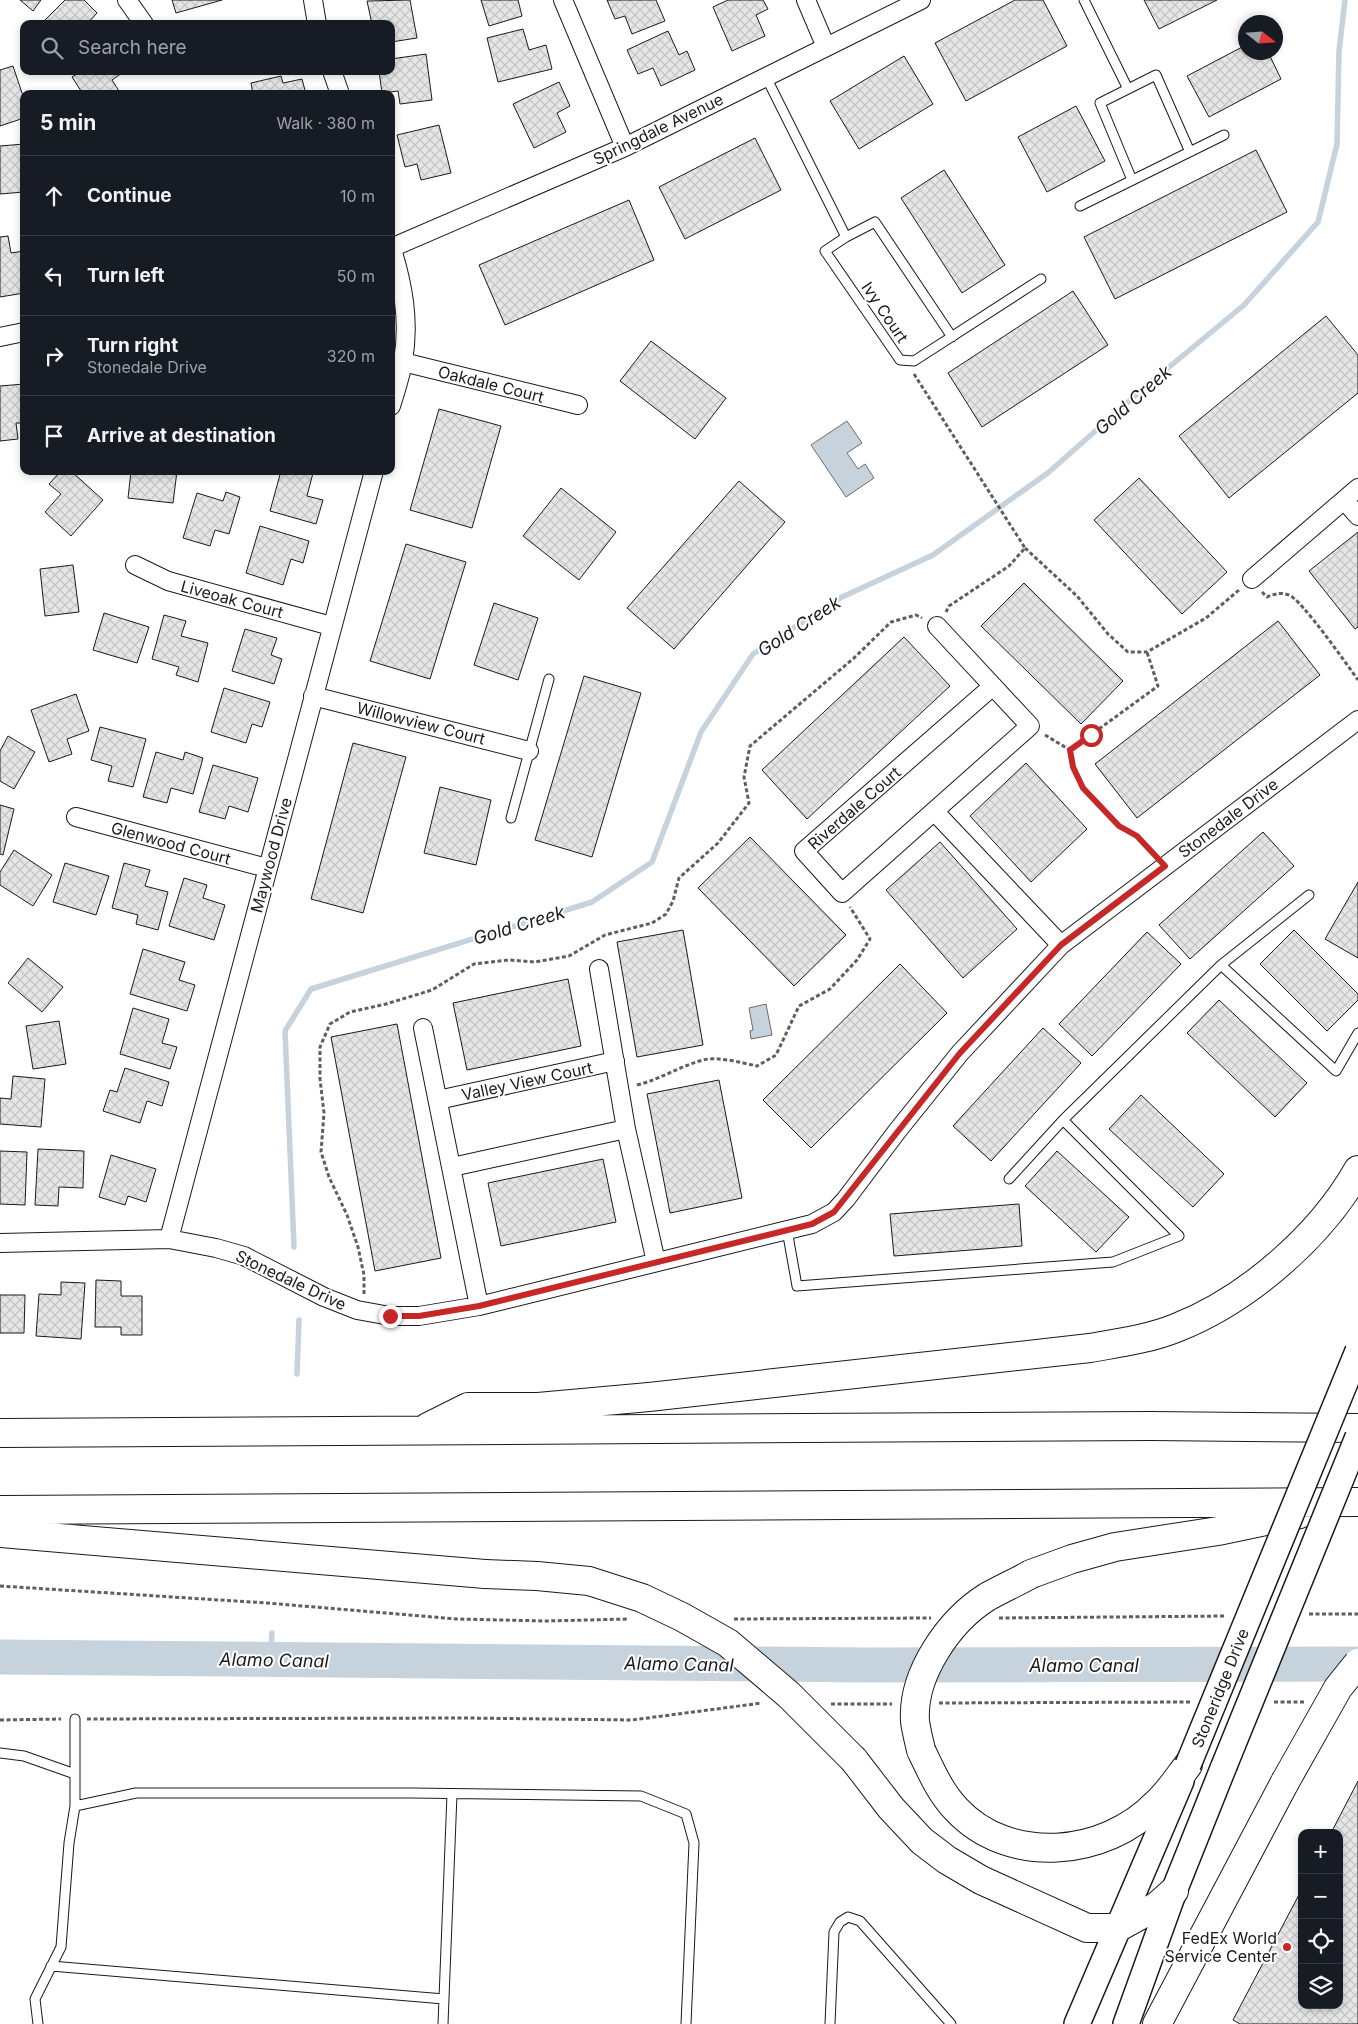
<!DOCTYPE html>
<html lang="en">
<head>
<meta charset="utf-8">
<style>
  body { margin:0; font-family:Inter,sans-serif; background:#20242c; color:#f1f3f6 }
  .controls { position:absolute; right:15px; bottom:15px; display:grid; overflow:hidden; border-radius:10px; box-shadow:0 2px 8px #0003 }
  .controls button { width:45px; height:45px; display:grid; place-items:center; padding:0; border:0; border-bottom:1px solid #363941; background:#171b24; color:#f1f3f6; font:25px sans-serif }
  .compass { position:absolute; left:1238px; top:15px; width:45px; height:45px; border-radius:50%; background:#171b24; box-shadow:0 2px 8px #0003; rotate:107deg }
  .stop { position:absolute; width:15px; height:15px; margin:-11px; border:4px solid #c62828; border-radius:50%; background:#fff }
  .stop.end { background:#c62828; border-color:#fff; box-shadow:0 1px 5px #0008 }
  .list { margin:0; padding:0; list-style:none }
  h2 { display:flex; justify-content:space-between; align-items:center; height:65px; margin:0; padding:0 20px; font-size:21px }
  h2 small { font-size:16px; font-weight:400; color:#9ea1a6 }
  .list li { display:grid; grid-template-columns:32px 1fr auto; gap:15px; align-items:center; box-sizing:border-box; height:80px; padding:0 20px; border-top:1px solid #363941 }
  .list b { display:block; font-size:19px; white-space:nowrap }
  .list p { margin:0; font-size:16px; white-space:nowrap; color:#9ea1a6 }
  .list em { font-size:16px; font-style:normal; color:#9ea1a6 }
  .icon { flex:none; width:28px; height:28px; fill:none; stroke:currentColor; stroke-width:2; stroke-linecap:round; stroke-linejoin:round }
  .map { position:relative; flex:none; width:1358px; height:2024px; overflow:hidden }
  .search { position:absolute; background:#171b24; box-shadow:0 2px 8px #0003; left:20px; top:20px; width:375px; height:55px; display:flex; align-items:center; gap:12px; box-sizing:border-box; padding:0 18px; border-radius:10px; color:#9ea1a6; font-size:19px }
  .panel { position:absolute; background:#171b24; box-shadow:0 2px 8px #0003; left:20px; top:90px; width:375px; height:385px; border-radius:10px }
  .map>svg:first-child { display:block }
  .water { fill:#c6d2dc; stroke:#6a6a6a }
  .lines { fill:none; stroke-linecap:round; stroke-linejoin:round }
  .stream { stroke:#c6d2dc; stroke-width:5.5 }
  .river { stroke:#c6d2dc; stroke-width:35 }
  .building { fill:url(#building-cross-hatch); stroke:#1a1a1a }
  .lane-casing { stroke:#1a1a1a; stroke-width:11 }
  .street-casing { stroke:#1a1a1a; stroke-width:20 }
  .secondary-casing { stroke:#1a1a1a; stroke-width:28 }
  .highway-casing { stroke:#1a1a1a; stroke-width:30 }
  .path { stroke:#5f5f5f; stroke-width:3; stroke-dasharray:4 2.5; stroke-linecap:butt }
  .lane { stroke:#fff; stroke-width:9 }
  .street { stroke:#fff; stroke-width:18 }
  .secondary { stroke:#fff; stroke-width:25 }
  .highway { stroke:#fff; stroke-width:28 }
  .secondary-bridge-casing { stroke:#1a1a1a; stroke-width:28; stroke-linecap:butt }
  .highway-bridge-casing { stroke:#1a1a1a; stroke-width:30; stroke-linecap:butt }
  .secondary-bridge { stroke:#fff; stroke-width:25 }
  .highway-bridge { stroke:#fff; stroke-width:28 }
  .route { stroke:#c62828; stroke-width:6 }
  .poi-dot { fill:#c62828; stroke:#fff; stroke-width:2 }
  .labels { text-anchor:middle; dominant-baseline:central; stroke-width:4; stroke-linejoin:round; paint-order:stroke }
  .street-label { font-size:16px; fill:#1a1a1a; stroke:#fff }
  .poi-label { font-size:16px; fill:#1a1a1a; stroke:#fff; text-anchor:end }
  .water-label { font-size:18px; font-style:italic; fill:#1a1a1a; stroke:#fff }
</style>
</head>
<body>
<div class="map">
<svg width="1358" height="2024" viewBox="0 0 1358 2024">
  <defs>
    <pattern id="building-cross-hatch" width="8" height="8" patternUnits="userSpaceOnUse" patternTransform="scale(1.25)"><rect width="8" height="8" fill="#e6e6e6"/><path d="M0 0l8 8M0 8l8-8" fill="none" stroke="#c5c5c5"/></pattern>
  </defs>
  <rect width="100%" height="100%" fill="#fff"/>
  <path class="water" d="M 847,421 L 862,443 L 847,453 L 858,469 L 865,464 L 874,478 L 846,497 L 811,445 Z
    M 766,1004 L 772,1035 L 751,1039 L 750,1031 L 753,1030 L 749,1008 Z"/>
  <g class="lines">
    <path class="stream" d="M 294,1247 L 285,1031 L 311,989 L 592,902 L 652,862 L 701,732 L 753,654 L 840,598 L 933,555 L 1049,472 L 1145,387 L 1244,305 L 1318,222 L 1337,144 L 1339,51 L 1345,0
      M 297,1374 L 299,1320
      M 270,1661 L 272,1633"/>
    <path class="river" d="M 0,1657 L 865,1665 L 1358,1664"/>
  </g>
  <path class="building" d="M 20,0 L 41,0 L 33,11 Z
    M 65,0 L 84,0 L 97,13 L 87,24 L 41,24 Z
    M 172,0 L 222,0 L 176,13 Z
    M 410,0 L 417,38 L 391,42 L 391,24 L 372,24 L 367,1 Z
    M 481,0 L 518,0 L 522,16 L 489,26 Z
    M 607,0 L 656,0 L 665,21 L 632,34 L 625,16 L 615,19 Z
    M 728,0 L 763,0 L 768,9 L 756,15 L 765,36 L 732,51 L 713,7 Z
    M 1015,0 L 1043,0 L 1067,46 L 966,101 L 935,43 Z
    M 1144,0 L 1217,0 L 1159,29 Z
    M 523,29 L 529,50 L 546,45 L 552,69 L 498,82 L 487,38 Z
    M 668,31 L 679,55 L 687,51 L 695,70 L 661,86 L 653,68 L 638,74 L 627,50 Z
    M 1246,45 L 1246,52 L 1268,52 L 1281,79 L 1209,117 L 1187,76 Z
    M 426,54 L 432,100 L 400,104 L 398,91 L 382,93 L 379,71 L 391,71 L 391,59 Z
    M 904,56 L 933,104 L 859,149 L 830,101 Z
    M 13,66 L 24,99 L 24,118 L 0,126 L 0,70 Z
    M 81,71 L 121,71 L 122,73 L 112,80 L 121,94 L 83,94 L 72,77 Z
    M 281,76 L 283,83 L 302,79 L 306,94 L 253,94 L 251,83 Z
    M 559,82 L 570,106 L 557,113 L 566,132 L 534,148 L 513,104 Z
    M 1076,106 L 1105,161 L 1047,192 L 1018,137 Z
    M 439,125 L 451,173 L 421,180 L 417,164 L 405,167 L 397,135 Z
    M 755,138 L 781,190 L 685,239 L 659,187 Z
    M 24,144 L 24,192 L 0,194 L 0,146 Z
    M 1256,150 L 1287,212 L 1115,299 L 1084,237 Z
    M 944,170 L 1005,265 L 962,293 L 901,198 Z
    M 629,200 L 654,260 L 505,325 L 479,265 Z
    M 8,236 L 11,253 L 24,251 L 24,293 L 0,297 L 0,237 Z
    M 1073,291 L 1108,345 L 982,427 L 948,373 Z
    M 1326,316 L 1358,355 L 1358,393 L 1229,498 L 1179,436 Z
    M 651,341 L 726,398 L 695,439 L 620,381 Z
    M 24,384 L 24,423 L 16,423 L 18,439 L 0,441 L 0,386 Z
    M 439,409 L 501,426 L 472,528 L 410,510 Z
    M 61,471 L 71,471 L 103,500 L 71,536 L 45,512 L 61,494 L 49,484 Z
    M 131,471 L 177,471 L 173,503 L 128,498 Z
    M 281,471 L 307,471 L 313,473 L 307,496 L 323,500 L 316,524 L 270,511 Z
    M 1139,478 L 1227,572 L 1182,614 L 1094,520 Z
    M 739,481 L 785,522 L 674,649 L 627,608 Z
    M 561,488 L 616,532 L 579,580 L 523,536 Z
    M 226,492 L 240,497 L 229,534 L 215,530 L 210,546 L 183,538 L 197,493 L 223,501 Z
    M 260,526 L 309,541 L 303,563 L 291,559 L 283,585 L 246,573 Z
    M 1358,532 L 1358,627 L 1355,629 L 1309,571 Z
    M 406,544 L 466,562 L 430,679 L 370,661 Z
    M 73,565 L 79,612 L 45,616 L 40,569 Z
    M 1024,583 L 1123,681 L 1081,724 L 981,626 Z
    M 494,603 L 538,618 L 518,680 L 474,665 Z
    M 104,613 L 149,627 L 137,663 L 93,650 Z
    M 164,615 L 186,621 L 181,636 L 208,643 L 198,682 L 176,675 L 179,667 L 152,659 Z
    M 1278,621 L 1320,675 L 1137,818 L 1095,764 Z
    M 245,629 L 277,638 L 271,655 L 282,659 L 274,684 L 232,671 Z
    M 904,637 L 950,686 L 807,819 L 762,770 Z
    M 584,676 L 641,693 L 592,857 L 535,840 Z
    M 224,688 L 270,702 L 262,727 L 252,724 L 246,743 L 211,732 Z
    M 76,694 L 89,731 L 67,739 L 72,754 L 49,762 L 31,710 Z
    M 100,727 L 146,739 L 133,787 L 108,781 L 112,766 L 91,760 Z
    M 8,736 L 35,752 L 14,789 L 0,781 L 0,751 Z
    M 353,743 L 406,757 L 363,913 L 311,899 Z
    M 156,752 L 183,760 L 185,752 L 203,758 L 193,794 L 171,788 L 167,803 L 143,797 Z
    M 1026,763 L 1087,829 L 1031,882 L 970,816 Z
    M 213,765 L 258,778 L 248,812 L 229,806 L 225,819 L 199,812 Z
    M 440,787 L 491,800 L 476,865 L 424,853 Z
    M 0,805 L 14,809 L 3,855 L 0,854 Z
    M 1263,832 L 1294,866 L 1190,959 L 1159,925 Z
    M 750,837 L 846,935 L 794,986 L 698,888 Z
    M 940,842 L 1017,929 L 963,978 L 886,890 Z
    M 14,850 L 52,875 L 33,906 L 0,885 L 0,872 Z
    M 65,863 L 109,876 L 96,915 L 53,902 Z
    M 124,863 L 150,870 L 145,886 L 168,892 L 158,930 L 136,924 L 138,915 L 112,908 Z
    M 184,878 L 207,885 L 203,898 L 225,905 L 214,940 L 169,926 Z
    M 1358,882 L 1358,958 L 1325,939 Z
    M 683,930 L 703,1045 L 637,1057 L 617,942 Z
    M 1294,930 L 1358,994 L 1358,1000 L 1327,1031 L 1260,964 Z
    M 1147,932 L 1181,964 L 1092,1056 L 1059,1024 Z
    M 143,949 L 185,962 L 179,980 L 195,985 L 187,1011 L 130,994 Z
    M 28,958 L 63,987 L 42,1012 L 8,983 Z
    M 900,964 L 947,1013 L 811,1148 L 763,1100 Z
    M 568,979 L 581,1046 L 467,1070 L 453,1003 Z
    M 1219,1000 L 1307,1083 L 1275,1117 L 1187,1033 Z
    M 133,1008 L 169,1019 L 162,1043 L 177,1047 L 170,1069 L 120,1054 Z
    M 59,1021 L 66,1064 L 33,1069 L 26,1026 Z
    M 397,1024 L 441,1258 L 375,1271 L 331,1037 Z
    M 1043,1028 L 1081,1063 L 991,1161 L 953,1126 Z
    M 125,1068 L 169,1082 L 162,1106 L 147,1101 L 140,1123 L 103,1111 L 110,1090 L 117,1092 Z
    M 13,1076 L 45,1079 L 41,1127 L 0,1124 L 0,1098 L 11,1099 Z
    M 719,1080 L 742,1198 L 670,1213 L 647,1094 Z
    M 1141,1095 L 1224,1174 L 1193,1207 L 1109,1129 Z
    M 38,1149 L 84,1151 L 83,1188 L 59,1187 L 58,1206 L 35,1205 Z
    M 0,1151 L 27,1152 L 25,1205 L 0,1204 Z
    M 1057,1151 L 1129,1217 L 1096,1252 L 1025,1186 Z
    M 111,1155 L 156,1169 L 146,1202 L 128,1196 L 125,1205 L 99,1197 Z
    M 603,1159 L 616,1222 L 501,1246 L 488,1183 Z
    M 1019,1204 L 1022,1246 L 894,1256 L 890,1214 Z
    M 96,1280 L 121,1281 L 121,1296 L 142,1296 L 142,1335 L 121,1335 L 121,1327 L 95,1327 Z
    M 61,1282 L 85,1283 L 81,1339 L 36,1336 L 39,1294 L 61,1295 Z
    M 0,1295 L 25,1295 L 24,1333 L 0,1333 Z
    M 1358,1781 L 1358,2024 L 1240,2024 L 1233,2020 L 1302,1889 L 1302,2005 L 1339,2005 L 1339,1833 L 1331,1833 Z"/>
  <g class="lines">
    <defs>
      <path id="lane" d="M 1084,0 L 1128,89
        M 766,77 L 846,237 L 825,251 L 900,360 L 914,361 L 1041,279
        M 1132,180 L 1100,103 L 1156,75 L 1190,152
        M 1080,206 L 1224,135
        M 846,237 L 875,222 L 952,337
        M 511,818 L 549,679
        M 1221,965 L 1336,1071 L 1358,1033
        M 1009,1179 L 1063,1120 L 1221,965 L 1309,895
        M 787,1230 L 797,1286 L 1113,1262 L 1179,1236 L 1063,1120
        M 75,1719 L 75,1806
        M 0,1753 L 24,1756 L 75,1774
        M 51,1966 L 444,1999
        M 38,2024 L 35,1999 L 61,1947 L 69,1843 L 75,1806 L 136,1793 L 411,1793 L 641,1796 L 686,1814 L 694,1843 L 686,2024
        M 443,2024 L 452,1794
        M 830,2024 L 834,1932 L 840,1922 L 848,1917 L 860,1921 L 951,2024"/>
      <path id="street" d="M 127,0 L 144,24
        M 313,0 L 317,24
        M 563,0 L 625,147
        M 806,0 L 826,47
        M 332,71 L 340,94
        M 391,246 C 403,284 410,321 403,361 C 401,376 395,392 391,406
        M 391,248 L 625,147 L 921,0
        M 0,337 L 24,332
        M 403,362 L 578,405
        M 1344,500 L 1358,516
        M 135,565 L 168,581 L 331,626
        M 1252,579 L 1358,488
        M 937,626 L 1030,726 L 842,893 L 804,851 L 993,686
        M 313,696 L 529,751
        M 934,811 L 1061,945
        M 76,817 L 267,868
        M 599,969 L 626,1129 L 656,1262
        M 423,1028 L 479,1306
        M 438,1100 L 615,1061
        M 452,1167 L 626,1129
        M 169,1239 L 374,471
        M 0,1243 L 169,1239 L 216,1248 L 244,1256 L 324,1297 L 357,1310 L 390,1316 L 419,1316 L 479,1306 L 812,1224 L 834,1212 L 846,1199 L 898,1130 L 960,1053 L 1061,945 L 1358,720"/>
      <path id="secondary" d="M 1077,2024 L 1181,1781
        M 1126,2024 L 1174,1891 L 1224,1766"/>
      <path id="highway" d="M 428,1427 L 468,1407 L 538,1407 L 649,1397 L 1090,1348 C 1118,1343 1149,1339 1176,1328 C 1247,1300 1320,1237 1358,1170
        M 0,1433 L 1151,1426 L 1358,1428
        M 0,1510 L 1358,1502
        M 0,1533 L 485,1574
        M 1031,1574 L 1072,1559 L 1115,1547 L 1218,1531 L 1300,1514
        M 921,1750 C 931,1771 940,1792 956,1809 C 1009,1866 1105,1857 1157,1803 C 1169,1792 1178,1778 1188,1765
        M 854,1760 L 891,1808 L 922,1841 L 947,1860 L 981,1880 L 1087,1928 L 1117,1928 L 1157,1906 L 1174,1891
        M 1157,2024 L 1285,1782"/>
    </defs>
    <use href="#lane" class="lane-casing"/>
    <use href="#street" class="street-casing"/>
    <use href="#secondary" class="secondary-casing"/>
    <use href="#highway" class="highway-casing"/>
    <path class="path" d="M 914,374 L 1025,548 L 1009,566 L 949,606 L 946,612
      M 1025,548 L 1077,596 L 1108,634 L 1128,652 L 1147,652 L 1206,618 L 1239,590
      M 1262,592 L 1267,597 C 1274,594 1281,592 1289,595 C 1301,599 1348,666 1358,680
      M 1045,735 L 1070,750 L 1158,686 L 1147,652
      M 1070,750 L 1073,767 L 1083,788 L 1119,826 L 1137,836 L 1153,854
      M 637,1085 C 661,1079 680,1066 703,1060 C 718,1056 742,1063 757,1066 L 776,1055 L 799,1006 L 830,989 L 857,960 L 870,939 L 850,907
      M 364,1294 L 364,1275 L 358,1247 L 347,1215 L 329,1177 L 321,1152 L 324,1113 L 320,1079 L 320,1047 L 330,1024 L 350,1012 L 386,1004 L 432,990 L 474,964 L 509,960 L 535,962 L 569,956 L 605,935 L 652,923 L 666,914 L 673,901 L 679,878 L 718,843 L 749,803 L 744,777 L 750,746 L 854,658 L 891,622 L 916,615 L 922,618
      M 0,1586 L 267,1603 L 457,1619 L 546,1621 L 628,1619
      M 1309,1614 L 1358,1614
      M 999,1618 L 1226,1616
      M 734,1619 L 931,1618
      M 1274,1702 L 1305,1702
      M 939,1703 L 1190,1702
      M 831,1704 L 892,1704
      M 87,1719 L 465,1718 L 632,1720 L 762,1703
      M 0,1720 L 61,1719"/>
    <use href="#lane" class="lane"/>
    <use href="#street" class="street"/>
    <use href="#secondary" class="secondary"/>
    <use href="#highway" class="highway"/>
    <defs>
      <path id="secondary-bridge" d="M 1188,1765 L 1358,1351
        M 1224,1766 L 1358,1437"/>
      <path id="highway-bridge" d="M 485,1574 L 537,1576 L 589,1581 L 642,1598 L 682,1617 L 728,1643 L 789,1695 L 854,1760
        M 921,1750 C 919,1741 916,1730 915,1721 C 912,1674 949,1621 987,1597 C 1001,1589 1017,1582 1031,1574
        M 1285,1782 L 1338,1688 L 1358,1663"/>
    </defs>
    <use href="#secondary-bridge" class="secondary-bridge-casing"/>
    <use href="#highway-bridge" class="highway-bridge-casing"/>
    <use href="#secondary-bridge" class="secondary-bridge"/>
    <use href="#highway-bridge" class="highway-bridge"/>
  </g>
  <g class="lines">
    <path class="route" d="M 390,1316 L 419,1316 L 479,1306 L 812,1224 L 834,1212 L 960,1053 L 1061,945 L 1165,866 L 1137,836 L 1119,826 L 1083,788 L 1073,767 L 1070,750 L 1091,735"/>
  </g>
  <circle class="poi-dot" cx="1287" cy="1947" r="5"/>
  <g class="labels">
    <g class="street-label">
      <text transform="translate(658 129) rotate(-26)">Springdale Avenue</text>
      <text transform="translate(885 312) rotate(56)">Ivy Court</text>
      <text transform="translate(491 384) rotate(14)">Oakdale Court</text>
      <text transform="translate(232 599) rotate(15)">Liveoak Court</text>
      <text transform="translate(421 723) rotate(14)">Willowview Court</text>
      <text transform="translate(854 808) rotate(-41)">Riverdale Court</text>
      <text transform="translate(1228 818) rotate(-37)">Stonedale Drive</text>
      <text transform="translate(171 843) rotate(15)">Glenwood Court</text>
      <text transform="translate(271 855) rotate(-75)">Maywood Drive</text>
      <text transform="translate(527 1081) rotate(-12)">Valley View Court</text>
      <text transform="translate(291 1280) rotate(25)">Stonedale Drive</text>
      <text transform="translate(1220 1688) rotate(-68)">Stoneridge Drive</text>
    </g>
    <g class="poi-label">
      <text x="1277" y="1938">FedEx World<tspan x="1277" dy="18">Service Center</tspan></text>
    </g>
    <g class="water-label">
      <text transform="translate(1133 400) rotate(-41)">Gold Creek</text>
      <text transform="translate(799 626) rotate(-33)">Gold Creek</text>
      <text transform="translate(519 925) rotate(-17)">Gold Creek</text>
      <text transform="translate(274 1660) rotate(1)">Alamo Canal</text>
      <text transform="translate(679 1664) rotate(1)">Alamo Canal</text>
      <text x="1084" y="1665">Alamo Canal</text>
    </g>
  </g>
</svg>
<div class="controls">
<button>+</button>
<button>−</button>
<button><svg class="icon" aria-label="locate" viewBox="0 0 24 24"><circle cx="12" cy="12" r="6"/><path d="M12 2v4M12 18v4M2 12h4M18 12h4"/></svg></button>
<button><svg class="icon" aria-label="layers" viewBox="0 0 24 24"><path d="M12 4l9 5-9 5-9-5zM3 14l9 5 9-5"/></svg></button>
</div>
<svg class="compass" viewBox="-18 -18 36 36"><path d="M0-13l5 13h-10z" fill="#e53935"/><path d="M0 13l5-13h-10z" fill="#9ea1a6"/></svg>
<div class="stop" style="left:1091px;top:735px"></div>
<div class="stop end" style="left:390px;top:1316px"></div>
<div class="search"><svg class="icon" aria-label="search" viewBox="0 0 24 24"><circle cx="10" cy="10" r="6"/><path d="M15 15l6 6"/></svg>Search here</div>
<section class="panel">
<h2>5 min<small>Walk · 380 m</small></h2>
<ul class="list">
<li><svg class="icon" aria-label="ahead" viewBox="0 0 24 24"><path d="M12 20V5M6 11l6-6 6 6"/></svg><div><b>Continue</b></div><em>10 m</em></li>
<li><svg class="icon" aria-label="left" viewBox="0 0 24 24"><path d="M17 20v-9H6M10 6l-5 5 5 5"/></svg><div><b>Turn left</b></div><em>50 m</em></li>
<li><svg class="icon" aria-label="right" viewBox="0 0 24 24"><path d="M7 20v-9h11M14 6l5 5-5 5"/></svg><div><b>Turn right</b><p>Stonedale Drive</p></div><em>320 m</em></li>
<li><svg class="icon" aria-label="arrive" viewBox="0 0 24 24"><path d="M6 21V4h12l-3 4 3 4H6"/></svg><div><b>Arrive at destination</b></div></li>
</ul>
</section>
</div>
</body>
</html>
